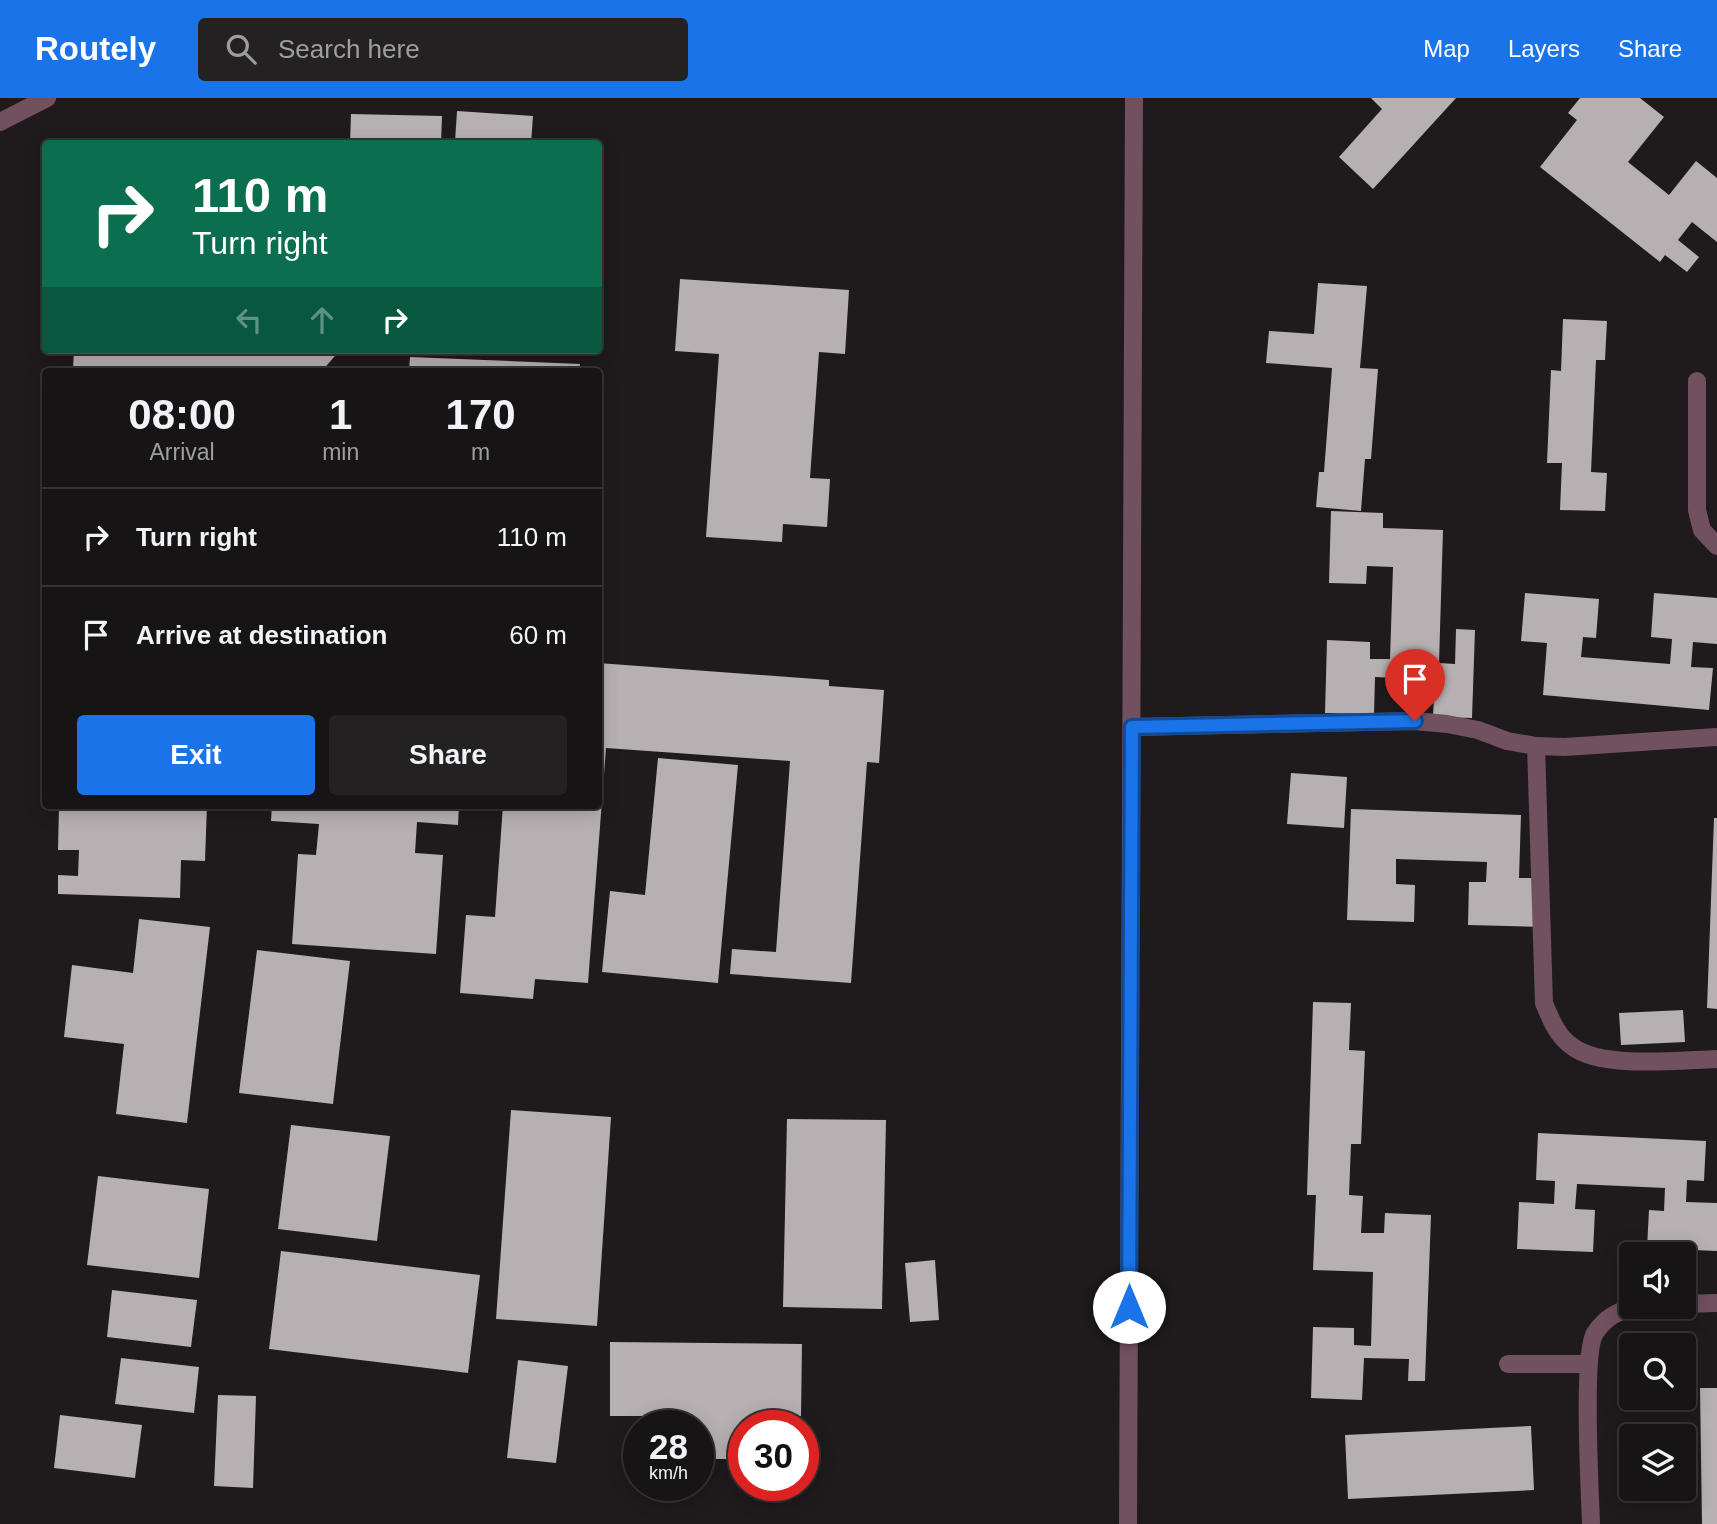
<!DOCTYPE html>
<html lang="en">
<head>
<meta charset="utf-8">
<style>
	body { margin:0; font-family:Helvetica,sans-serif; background:#242122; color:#f1f3f6; height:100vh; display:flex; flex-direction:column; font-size:26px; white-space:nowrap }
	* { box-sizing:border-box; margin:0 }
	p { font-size:23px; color:#9e9ea0 }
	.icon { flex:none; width:38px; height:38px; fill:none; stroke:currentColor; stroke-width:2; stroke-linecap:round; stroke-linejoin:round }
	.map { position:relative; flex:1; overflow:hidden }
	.panel { position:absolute; left:42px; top:270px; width:560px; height:441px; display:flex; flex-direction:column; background:#171415; border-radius:7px; box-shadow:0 4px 18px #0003,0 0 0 2px #363334 }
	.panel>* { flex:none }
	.guide { position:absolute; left:42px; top:42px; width:560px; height:214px; border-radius:7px; box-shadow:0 4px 18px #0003,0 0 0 2px #363334; background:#0b6e4f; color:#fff; overflow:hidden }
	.tools { position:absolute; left:1619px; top:1144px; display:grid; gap:14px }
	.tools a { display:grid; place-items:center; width:77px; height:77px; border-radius:7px; background:#171415; box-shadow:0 4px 18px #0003,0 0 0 2px #363334; font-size:35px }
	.speed { position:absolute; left:623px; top:1312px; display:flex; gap:14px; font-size:35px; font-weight:700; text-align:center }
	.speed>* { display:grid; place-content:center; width:91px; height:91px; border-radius:50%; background:#171415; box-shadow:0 4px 18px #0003,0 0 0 2px #363334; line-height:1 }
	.speed small { font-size:18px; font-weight:400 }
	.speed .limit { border:10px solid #d22; background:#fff; color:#111 }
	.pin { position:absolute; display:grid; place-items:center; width:60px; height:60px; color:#fff; margin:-72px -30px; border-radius:50% 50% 50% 0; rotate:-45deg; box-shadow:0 0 7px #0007 }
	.pin .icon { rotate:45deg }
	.me { position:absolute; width:77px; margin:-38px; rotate:0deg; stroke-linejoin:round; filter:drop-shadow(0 0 5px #0008) }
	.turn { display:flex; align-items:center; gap:24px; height:147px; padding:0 35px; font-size:32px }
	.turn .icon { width:91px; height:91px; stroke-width:2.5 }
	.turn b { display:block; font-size:49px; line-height:60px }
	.lanes { display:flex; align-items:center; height:66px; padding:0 35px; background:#0003; justify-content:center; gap:35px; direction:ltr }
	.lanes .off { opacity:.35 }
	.eta { display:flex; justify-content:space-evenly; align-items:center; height:119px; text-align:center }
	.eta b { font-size:42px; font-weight:800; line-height:49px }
	.primary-button { display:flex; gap:14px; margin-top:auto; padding:14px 35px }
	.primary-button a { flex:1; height:80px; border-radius:7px; background:#1a73e8; color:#fff; font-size:28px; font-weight:800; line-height:80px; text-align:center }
	.primary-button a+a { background:#242122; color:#f1f3f6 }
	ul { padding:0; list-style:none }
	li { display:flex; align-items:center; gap:21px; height:98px; padding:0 35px; border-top:2px solid #363334 }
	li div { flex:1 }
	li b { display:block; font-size:26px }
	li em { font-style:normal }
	header { display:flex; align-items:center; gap:42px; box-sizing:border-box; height:98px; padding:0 35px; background:#1a73e8; color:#fff }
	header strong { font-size:33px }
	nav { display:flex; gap:38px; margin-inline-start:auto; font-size:24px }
	.search { width:490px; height:63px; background:#242122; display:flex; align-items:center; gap:18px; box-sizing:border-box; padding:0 24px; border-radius:7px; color:#9e9ea0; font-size:26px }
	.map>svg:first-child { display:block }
	.building { fill:#b7b0b3 }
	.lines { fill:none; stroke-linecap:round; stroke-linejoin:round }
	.minor { stroke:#71505f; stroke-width:18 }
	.route-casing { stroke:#114b97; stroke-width:18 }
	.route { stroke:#1a73e8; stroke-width:12 }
</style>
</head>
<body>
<header>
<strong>Routely</strong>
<div class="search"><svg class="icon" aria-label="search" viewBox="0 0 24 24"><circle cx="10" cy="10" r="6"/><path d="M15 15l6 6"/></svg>Search here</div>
<nav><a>Map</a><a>Layers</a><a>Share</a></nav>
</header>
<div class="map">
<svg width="1717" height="1426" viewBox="0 0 1717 1426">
	<rect width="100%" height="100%" fill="#1f1a1c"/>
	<g class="building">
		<path d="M1371 0H1456L1373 91 1339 59 1382 11Z"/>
		<path d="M1580 0H1640L1664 19 1628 64 1669 97 1696 63 1717 80V144L1692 124 1678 142 1699 159 1687 174 1665 157 1660 164 1540 69 1577 22 1568 15Z"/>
		<path d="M457 13 533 18 531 46 455 44Z"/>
		<path d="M351 16 442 18 441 46H350Z"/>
		<path d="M680 181 849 192 845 256 819 254 810 380 830 381 827 429 783 426 782 444 706 439 719 256 675 253Z"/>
		<path d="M1318 185 1367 188 1360 270 1378 271 1371 361H1365L1361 413 1316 409 1319 374H1324L1332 270 1266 265 1269 233 1314 236Z"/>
		<path d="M1563 221 1607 223 1605 262H1596L1591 374 1607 375 1605 413 1560 412 1562 365H1547L1551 272 1561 273Z"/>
		<path d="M74 252H340L322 273H75L73 271Z"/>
		<path d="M410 259 580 266 579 273H409Z"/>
		<path d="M1331 413 1383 415V430L1443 432 1439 565 1455 566 1456 531 1475 532 1472 620 1433 619 1434 599 1395 598 1396 580 1375 579 1374 616 1325 615 1327 542 1370 544V561H1390L1393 469 1367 468 1366 486 1329 485Z"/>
		<path d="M1525 495 1599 501 1596 540 1583 539 1581 559 1670 566 1672 541 1651 539 1654 495 1717 500V546L1693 544 1691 569 1713 570 1709 612 1543 597 1547 545 1521 543Z"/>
		<path d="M598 565 829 582V588L884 592 879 665 867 664 851 885 730 876 732 851 776 854 790 663 606 650 588 885 535 881 533 901 460 895 466 817 495 819 503 707H598Z"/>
		<path d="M658 660 738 667 718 885 602 874 610 793 645 797Z"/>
		<path d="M1291 675 1347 679 1344 730 1287 726Z"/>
		<path d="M59 707H207L205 763 181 762 180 800 58 796V777L78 778 79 752H58Z"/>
		<path d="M272 707H459L458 727 417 724 415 755 443 757 436 856 292 846 298 756 316 757 319 726 271 723Z"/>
		<path d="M1351 711 1521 717 1519 780H1544L1543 829 1468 827 1469 784H1486L1487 764 1396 761V786L1415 787 1414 824 1347 822Z"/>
		<path d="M1714 720H1717V911L1707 910Z"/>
		<path d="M139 821 210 829 187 1025 116 1016 124 946 64 939 72 867 133 875Z"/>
		<path d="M257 852 350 863 333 1006 239 995Z"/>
		<path d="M1313 904 1351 905 1349 952 1365 953 1361 1046H1351L1349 1097 1363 1098 1361 1135H1384L1385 1115 1431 1117 1425 1283H1408L1409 1261 1364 1260 1362 1302 1311 1300 1313 1229 1354 1230V1247L1371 1248 1373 1174 1313 1172 1316 1097H1307Z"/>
		<path d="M1683 912 1685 944 1621 947 1619 915Z"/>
		<path d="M511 1012 611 1019 597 1228 496 1221Z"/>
		<path d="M787 1021 886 1022 882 1211 783 1209Z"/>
		<path d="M291 1027 390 1038 377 1143 278 1131Z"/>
		<path d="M1538 1035 1706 1043 1704 1083 1687 1082 1686 1104 1717 1105V1153L1647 1150 1649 1112 1664 1113 1665 1090 1577 1086 1575 1111 1595 1112 1593 1154 1517 1151 1519 1104 1554 1106 1555 1083 1536 1082Z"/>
		<path d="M98 1078 209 1091 199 1180 87 1167Z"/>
		<path d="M281 1153 480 1177 468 1275 269 1251Z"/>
		<path d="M935 1162 939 1222 910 1224 905 1165Z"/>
		<path d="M112 1192 197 1202 191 1249 107 1239Z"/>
		<path d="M610 1244 802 1246 801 1318H760V1328H744V1361H698V1328H650V1318H610Z"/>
		<path d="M121 1260 199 1269 194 1315 115 1306Z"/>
		<path d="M518 1262 568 1268 556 1365 507 1360Z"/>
		<path d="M1700 1290H1717V1426H1702Z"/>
		<path d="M218 1297 256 1298 253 1390 214 1388Z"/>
		<path d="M60 1317 142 1327 135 1380 54 1370Z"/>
		<path d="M1531 1328 1534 1392 1348 1401 1345 1337Z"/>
	</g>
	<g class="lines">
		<g class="minor">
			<path d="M0 24 47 0"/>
			<path d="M1697 283V412L1702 432 1717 448"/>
			<path d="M1132 629 1415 623 1447 626 1478 632 1507 643 1536 648 1565 649 1717 639"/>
			<path d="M1536 648 1544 905C1551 922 1557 938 1573 949 1602 971 1680 962 1717 961"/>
			<path d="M1684 1206 1717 1205"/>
			<path d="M1508 1266H1588"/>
			<path d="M1128 1426 1134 0"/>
			<path d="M1591 1426C1590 1394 1582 1255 1595 1235 1606 1219 1616 1214 1635 1209"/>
		</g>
	</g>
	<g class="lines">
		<defs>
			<path id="route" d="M1129 1209 1132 629 1415 623"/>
		</defs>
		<use href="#route" class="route-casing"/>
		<use href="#route" class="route"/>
	</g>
</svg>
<div class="tools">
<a><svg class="icon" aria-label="sound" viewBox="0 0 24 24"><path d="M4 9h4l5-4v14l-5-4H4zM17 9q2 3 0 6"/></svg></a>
<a><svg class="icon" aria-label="search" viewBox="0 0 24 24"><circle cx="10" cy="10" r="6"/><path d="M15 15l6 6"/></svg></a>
<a><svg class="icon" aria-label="layers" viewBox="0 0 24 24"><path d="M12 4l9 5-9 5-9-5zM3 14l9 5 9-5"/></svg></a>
</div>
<div class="speed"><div>28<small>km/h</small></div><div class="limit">30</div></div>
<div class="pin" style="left:1415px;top:623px;background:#d93025"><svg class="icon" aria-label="arrive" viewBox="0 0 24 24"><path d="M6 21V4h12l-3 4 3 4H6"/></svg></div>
<svg class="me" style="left:1129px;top:1209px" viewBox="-20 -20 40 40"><circle r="19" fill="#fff"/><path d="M0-13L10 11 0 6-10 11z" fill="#1a73e8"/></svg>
<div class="guide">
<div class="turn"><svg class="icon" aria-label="right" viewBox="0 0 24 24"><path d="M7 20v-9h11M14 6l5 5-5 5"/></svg><div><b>110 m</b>Turn right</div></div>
<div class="lanes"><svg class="icon off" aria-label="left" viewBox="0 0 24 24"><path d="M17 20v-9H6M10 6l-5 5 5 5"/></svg><svg class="icon off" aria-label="ahead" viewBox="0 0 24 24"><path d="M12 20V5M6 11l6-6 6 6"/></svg><svg class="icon" aria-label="right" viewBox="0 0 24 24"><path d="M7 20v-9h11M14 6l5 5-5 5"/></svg></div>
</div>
<section class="panel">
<div class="eta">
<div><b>08:00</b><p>Arrival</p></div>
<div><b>1</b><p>min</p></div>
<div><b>170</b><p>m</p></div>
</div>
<ul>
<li><svg class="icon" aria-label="right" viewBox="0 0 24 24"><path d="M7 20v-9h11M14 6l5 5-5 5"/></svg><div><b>Turn right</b></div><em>110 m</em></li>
<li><svg class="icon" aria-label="arrive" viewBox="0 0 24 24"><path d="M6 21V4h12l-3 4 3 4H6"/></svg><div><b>Arrive at destination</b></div><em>60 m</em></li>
</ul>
<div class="primary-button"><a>Exit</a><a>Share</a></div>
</section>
</div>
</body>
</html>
